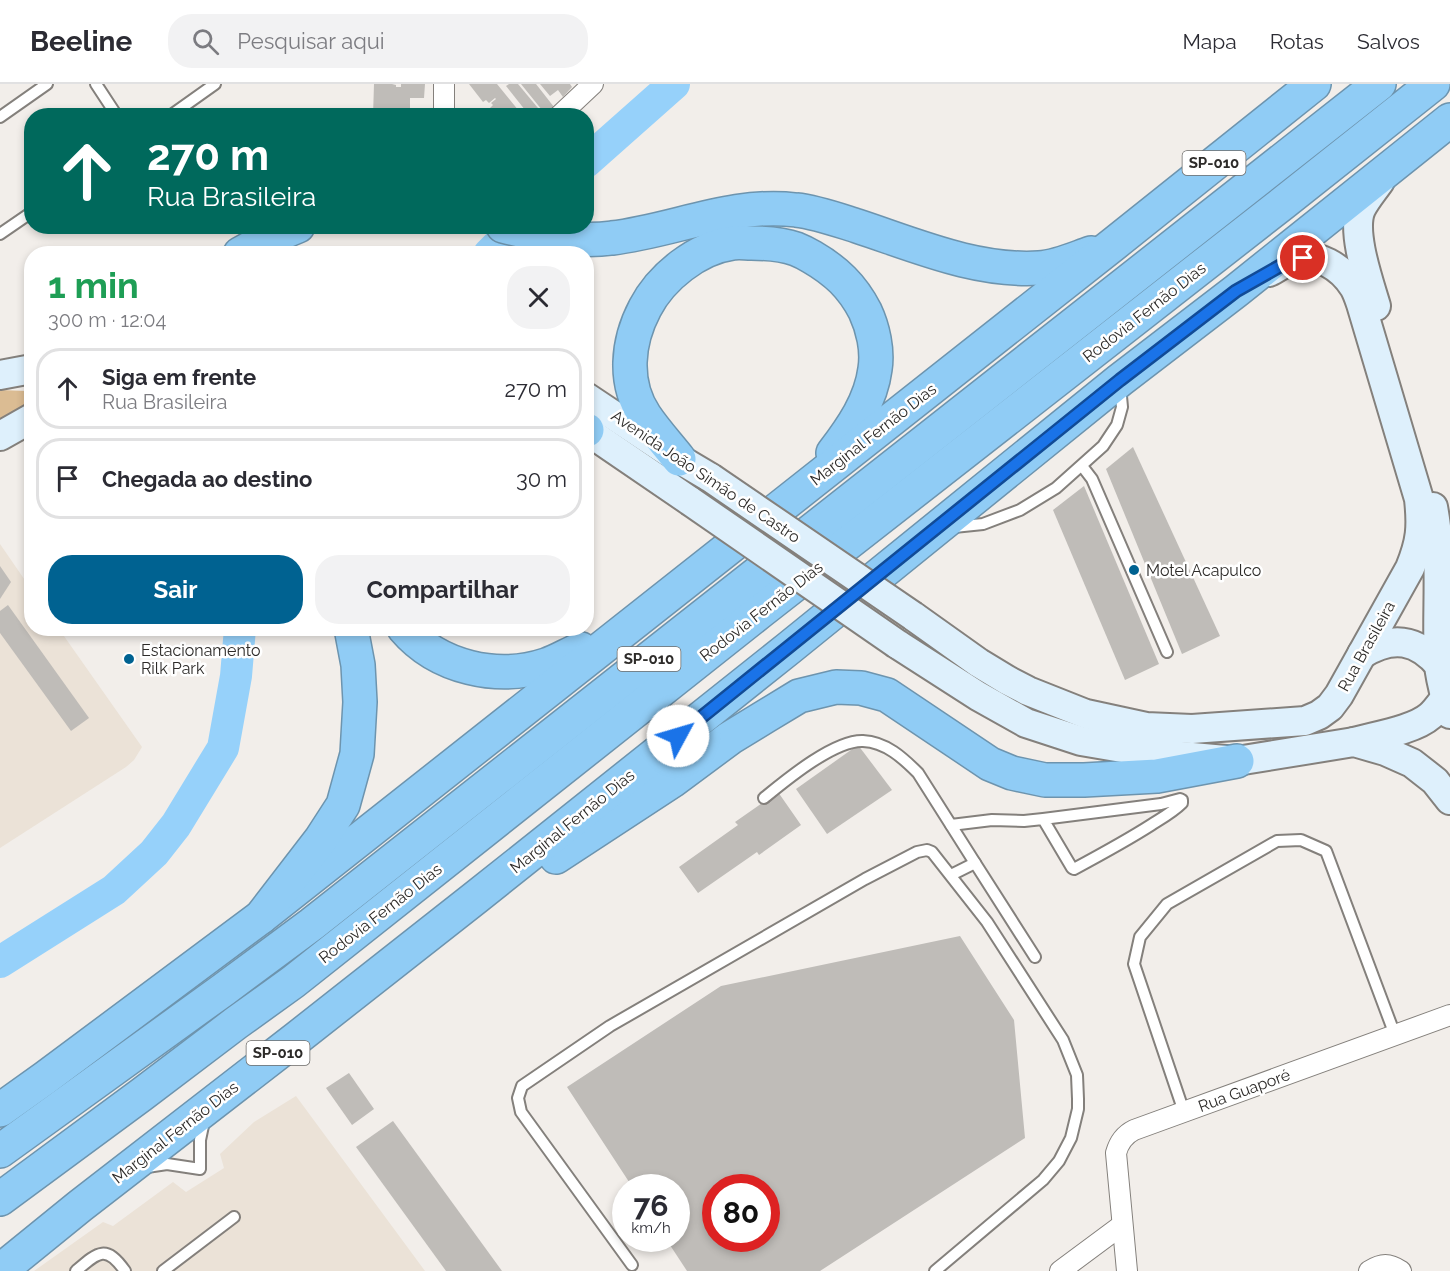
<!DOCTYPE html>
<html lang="pt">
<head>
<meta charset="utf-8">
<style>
	body { margin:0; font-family:Raleway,sans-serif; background:#f2f2f3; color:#2b2b33; height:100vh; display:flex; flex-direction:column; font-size:22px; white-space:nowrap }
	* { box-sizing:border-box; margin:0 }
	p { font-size:20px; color:#7c7c81 }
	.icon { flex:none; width:33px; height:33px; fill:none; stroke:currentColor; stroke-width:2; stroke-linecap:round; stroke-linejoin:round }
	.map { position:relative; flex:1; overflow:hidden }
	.side { position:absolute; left:24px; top:162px; width:570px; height:390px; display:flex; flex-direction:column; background:#fff; border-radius:24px; box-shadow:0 3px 9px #0003 }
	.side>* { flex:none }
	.guide { position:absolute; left:24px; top:24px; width:570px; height:126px; border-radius:24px; box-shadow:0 3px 9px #0003; background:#00695c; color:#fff; overflow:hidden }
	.speed { position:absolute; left:612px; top:1090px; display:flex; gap:12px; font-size:30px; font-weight:700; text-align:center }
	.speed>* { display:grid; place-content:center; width:78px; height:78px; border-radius:50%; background:#fff; box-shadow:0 3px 9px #0003; line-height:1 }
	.speed small { font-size:15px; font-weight:400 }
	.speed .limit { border:9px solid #d22; background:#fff; color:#111 }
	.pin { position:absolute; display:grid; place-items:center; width:51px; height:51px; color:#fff; margin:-26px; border:3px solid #fff; border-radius:50%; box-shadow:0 2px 6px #0007 }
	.me { position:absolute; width:66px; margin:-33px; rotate:51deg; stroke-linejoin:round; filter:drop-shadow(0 0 4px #0008) }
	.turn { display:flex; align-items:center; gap:21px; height:126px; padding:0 24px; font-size:27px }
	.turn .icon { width:78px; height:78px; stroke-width:2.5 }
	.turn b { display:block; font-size:42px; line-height:51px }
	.round { display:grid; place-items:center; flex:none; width:63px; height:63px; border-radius:24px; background:#f2f2f3 }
	.overview { display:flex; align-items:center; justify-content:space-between; height:102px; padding:0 24px }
	h1 { font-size:36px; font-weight:700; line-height:45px; color:#1e9e55 }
	.action { display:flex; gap:12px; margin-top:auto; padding:12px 24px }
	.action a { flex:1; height:69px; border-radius:24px; background:#006291; color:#fff; font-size:24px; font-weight:700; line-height:69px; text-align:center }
	.action a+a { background:#f2f2f3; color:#2b2b33 }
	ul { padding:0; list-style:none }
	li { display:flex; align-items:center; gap:18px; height:81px; margin:0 12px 9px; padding:0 12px; border:3px solid #e1e1e2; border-radius:24px }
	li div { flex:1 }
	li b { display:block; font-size:22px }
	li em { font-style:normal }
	header { display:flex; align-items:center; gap:36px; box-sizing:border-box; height:84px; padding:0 30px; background:#fff; border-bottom:2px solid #e1e1e2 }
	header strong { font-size:28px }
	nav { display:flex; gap:33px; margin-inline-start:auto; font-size:21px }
	.search { width:420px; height:54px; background:#f2f2f3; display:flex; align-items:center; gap:15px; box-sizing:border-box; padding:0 21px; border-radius:24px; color:#7c7c81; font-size:22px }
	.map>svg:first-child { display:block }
	.built { fill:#ebe2d7 }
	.green { fill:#dbbc93 }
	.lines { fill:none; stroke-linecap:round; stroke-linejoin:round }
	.river { stroke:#96d1fa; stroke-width:32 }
	.building { fill:#bfbcb8; fill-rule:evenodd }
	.lane-casing { stroke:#84807c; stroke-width:14 }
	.street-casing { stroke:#84807c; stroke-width:22 }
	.secondary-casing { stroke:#84807c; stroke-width:32 }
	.highway-casing { stroke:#6d94ae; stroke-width:36 }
	.lane { stroke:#fff; stroke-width:10 }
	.street { stroke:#fff; stroke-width:20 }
	.secondary { stroke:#def0fc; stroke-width:28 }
	.highway { stroke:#90ccf5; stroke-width:33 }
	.secondary-bridge-casing { stroke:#84807c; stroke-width:32; stroke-linecap:butt }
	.secondary-bridge { stroke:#def0fc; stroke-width:28 }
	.route-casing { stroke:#114b97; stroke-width:15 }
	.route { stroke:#1a73e8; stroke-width:10 }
	.poi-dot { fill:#006291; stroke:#fff; stroke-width:2 }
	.labels { text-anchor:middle; stroke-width:5; stroke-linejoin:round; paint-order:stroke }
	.shield { fill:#fff; stroke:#6c6b69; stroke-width:1.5 }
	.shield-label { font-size:15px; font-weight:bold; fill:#2d2b29 }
	.street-label { font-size:16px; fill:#2d2b29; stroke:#fff }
	.poi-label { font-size:16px; fill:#2d2b29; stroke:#fff; text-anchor:start }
</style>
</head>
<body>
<header>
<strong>Beeline</strong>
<div class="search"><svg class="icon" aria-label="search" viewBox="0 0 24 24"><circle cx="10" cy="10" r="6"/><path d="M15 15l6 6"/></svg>Pesquisar aqui</div>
<nav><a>Mapa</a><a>Rotas</a><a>Salvos</a></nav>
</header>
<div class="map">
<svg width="1450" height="1187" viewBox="0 0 1450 1187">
	<rect width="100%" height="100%" fill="#f2eeea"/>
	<g class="built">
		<path d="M0 460 31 505 32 544 59 545 142 663 134 676 126 683 0 764Z"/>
		<path d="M296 1012 425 1187H34L103 1138 113 1142 173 1098 186 1108 224 1084 220 1070 254 1038Z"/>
	</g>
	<path class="green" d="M31 305V322L0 340V306L27 307Z"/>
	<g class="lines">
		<g class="river">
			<path d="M586 78 674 0"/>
			<path d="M489 170 517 142"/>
			<path d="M0 878 114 806 154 769 176 741 223 664 236 592 240 544"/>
		</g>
	</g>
	<g class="building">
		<path d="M374 0H392L396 1V3H401V0H425L424 14H410V26H393V32H373Z"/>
		<path d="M469 0H497L523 32H494L489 25 493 21 491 19 496 15 495 14 489 19 486 16 483 18Z"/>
		<path d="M509 0H518L538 24 529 31 506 2Z"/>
		<path d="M521 0H536L554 23 546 31Z"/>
		<path d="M540 0H570L572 3 563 13 558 6 550 12Z"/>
		<path d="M1133 363 1220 552 1182 570 1106 385Z"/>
		<path d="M1084 402 1159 580 1125 596 1053 426Z"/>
		<path d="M0 482 11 498 0 515Z"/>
		<path d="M8 521 89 634 71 647 0 549V527Z"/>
		<path d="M858 661 892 706 827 750 796 705Z"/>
		<path d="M778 708 801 741 759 771 757 768 698 809 679 783 738 741 735 738Z"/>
		<path d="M960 852 1014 936 1025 1054 820 1187H687L666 1155H676V1104H633L567 1003 721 902ZM716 1104H766V1155H716Z"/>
		<path d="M349 989 374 1025 352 1041 326 1004Z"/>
		<path d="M393 1037 502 1187H446L356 1063Z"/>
	</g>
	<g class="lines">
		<defs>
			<g id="lane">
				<path d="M96 0 117 32"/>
				<path d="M170 32 215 0"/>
				<path d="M0 33 47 0"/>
				<path d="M0 150 32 128"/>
				<path d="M1082 382 1092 395 1167 568"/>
				<path d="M954 443 983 440 1020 426 1056 404 1103 362 1117 341 1122 323 1120 302"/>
				<path d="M764 714C786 696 834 656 863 657 886 658 903 674 918 689L975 779 951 791"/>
				<path d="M951 741 992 736 1024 737 1043 735 1161 720 1180 715 1182 716V719C1173 728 1162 734 1151 741 1126 757 1100 771 1074 785L1072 784 1043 735"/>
				<path d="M975 779 1035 873"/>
				<path d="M1184 1028 1134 880 1140 853 1167 820 1277 757 1301 756 1326 767 1395 951"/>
				<path d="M147 1083 167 1080 200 1085V1056L204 1037"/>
				<path d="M632 1181 521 1028 518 1014 522 1002 610 942 865 795 917 768 927 766 932 768 987 838 1063 956 1077 991 1078 1015V1025L1071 1054 1059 1077 1043 1096 935 1187"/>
				<path d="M76 1187C98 1168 106 1160 125 1187"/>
				<path d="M163 1187 234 1133"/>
			</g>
			<g id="street">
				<path d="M444 32V0"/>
				<path d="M559 32 593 0"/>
				<path d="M1060 1187 1122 1141"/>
				<path d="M1127 1187 1116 1069C1119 1058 1124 1051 1134 1046L1450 931"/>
				<path d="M1369 1187C1382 1179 1389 1179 1401 1187"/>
			</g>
			<g id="secondary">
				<path d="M1376 222C1369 198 1351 148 1361 125 1366 115 1374 106 1380 97"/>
				<path d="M0 291 32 285"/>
				<path d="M586 313 679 375 711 394"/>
				<path d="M586 346 690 417"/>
				<path d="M0 352 32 334"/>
				<path d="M1433 423C1443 475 1436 528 1439 580 1440 597 1446 614 1450 630"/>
				<path d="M913 532 979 579 1007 596 1028 607 1086 630 1146 643 1192 645 1305 637 1319 631 1330 623 1339 611 1410 484C1421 457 1422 443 1419 415L1361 220C1359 214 1357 208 1354 203 1341 183 1318 168 1294 175 1285 178 1277 184 1269 188"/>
				<path d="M897 560 978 612 1026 639 1081 657 1158 670 1237 677 1354 658 1385 667 1412 679 1435 697 1450 716"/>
				<path d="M1362 570C1393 551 1417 555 1440 582"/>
				<path d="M1354 658C1375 652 1414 646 1430 632 1436 627 1441 619 1446 613"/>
			</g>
			<g id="highway">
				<path d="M503 142C538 151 576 159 612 154 673 147 732 118 796 126 816 128 838 136 857 142 915 161 976 188 1039 184 1057 183 1074 175 1091 169"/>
				<path d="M240 170 267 155 298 142"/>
				<path d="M586 346H587"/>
				<path d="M679 375C668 361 655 347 645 332 623 299 627 258 645 224 661 193 697 164 733 159 739 158 745 159 751 159 766 159 782 160 796 165 801 167 807 170 812 173 836 187 852 202 865 227 873 244 878 266 875 285 871 317 852 344 833 369"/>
				<path d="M404 544C438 584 498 597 546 581 558 577 569 570 581 565"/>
				<path d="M556 773 672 697 730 654 766 632 799 612 836 603 861 604 887 611 990 680 1012 689 1045 696H1084L1157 692 1237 677"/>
				<path d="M261 833 1115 159 1314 0"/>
				<path d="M0 1026 45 994 261 833 321 755 343 721 357 670 360 618 358 581 351 544"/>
				<path d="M0 1067 223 906 312 840 1379 0"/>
				<path d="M0 1115 141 1011 236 939 293 898 761 527 1283 119 1433 0"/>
				<path d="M0 1187 80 1122 297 954 475 814 789 564 1120 296 1236 207 1450 36"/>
			</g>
		</defs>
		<use href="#lane" class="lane-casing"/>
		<use href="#street" class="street-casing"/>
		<use href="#secondary" class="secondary-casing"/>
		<use href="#highway" class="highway-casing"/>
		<use href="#lane" class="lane"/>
		<use href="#street" class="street"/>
		<use href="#secondary" class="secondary"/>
		<use href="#highway" class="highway"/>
		<defs>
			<g id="secondary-bridge">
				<path d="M711 394 913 532"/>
				<path d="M690 417 897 560"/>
			</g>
		</defs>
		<use href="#secondary-bridge" class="secondary-bridge-casing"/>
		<use href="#secondary-bridge" class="secondary-bridge"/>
	</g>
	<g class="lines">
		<defs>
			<path id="route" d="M678 652 1120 296 1236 207 1287 178 1295 175 1303 174"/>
		</defs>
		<use href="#route" class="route-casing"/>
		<use href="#route" class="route"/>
	</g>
	<g class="poi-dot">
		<circle cx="1134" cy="486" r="6"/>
		<circle cx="129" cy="575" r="6"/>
	</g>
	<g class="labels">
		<g class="shield">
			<rect x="1182.5" y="67" width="63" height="24" rx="4.5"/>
			<rect x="617.5" y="563" width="63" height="24" rx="4.5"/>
			<rect x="246.5" y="957" width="63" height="24" rx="4.5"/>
		</g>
		<g class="shield-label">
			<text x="1214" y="84">SP-010</text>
			<text x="649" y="580">SP-010</text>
			<text x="278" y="974">SP-010</text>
		</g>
		<g class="street-label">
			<text transform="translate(1144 228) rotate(-38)" y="6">Rodovia Fernão Dias</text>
			<text transform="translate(873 350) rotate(-38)" y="6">Marginal Fernão Dias</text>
			<text transform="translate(706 392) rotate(34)" y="6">Avenida João Simão de Castro</text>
			<text transform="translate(761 527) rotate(-38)" y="6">Rodovia Fernão Dias</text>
			<text transform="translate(1366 562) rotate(-61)" y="6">Rua Brasileira</text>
			<text transform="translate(572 737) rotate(-39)" y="6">Marginal Fernão Dias</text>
			<text transform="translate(380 829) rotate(-38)" y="6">Rodovia Fernão Dias</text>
			<text transform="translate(1244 1006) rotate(-20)" y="6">Rua Guaporé</text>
			<text transform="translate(175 1048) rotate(-38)" y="6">Marginal Fernão Dias</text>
		</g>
		<g class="poi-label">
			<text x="1146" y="492">Motel Acapulco</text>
			<text x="141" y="572">Estacionamento<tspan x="141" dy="18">Rilk Park</tspan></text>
		</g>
	</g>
</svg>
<div class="speed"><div>76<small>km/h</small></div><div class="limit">80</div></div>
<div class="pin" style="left:1303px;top:174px;background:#d93025"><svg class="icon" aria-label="arrive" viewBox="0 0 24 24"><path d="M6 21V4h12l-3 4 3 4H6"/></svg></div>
<svg class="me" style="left:678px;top:652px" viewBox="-20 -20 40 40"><circle r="19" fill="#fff"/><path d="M0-13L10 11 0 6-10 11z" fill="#1a73e8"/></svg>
<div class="guide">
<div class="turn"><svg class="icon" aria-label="ahead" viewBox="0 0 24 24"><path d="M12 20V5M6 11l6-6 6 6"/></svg><div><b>270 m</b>Rua Brasileira</div></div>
</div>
<section class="side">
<div class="overview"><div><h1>1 min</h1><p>300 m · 12:04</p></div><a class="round"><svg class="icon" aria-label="close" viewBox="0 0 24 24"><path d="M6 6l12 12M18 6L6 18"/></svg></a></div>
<ul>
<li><svg class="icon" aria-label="ahead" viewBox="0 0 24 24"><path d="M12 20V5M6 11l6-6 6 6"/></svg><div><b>Siga em frente</b><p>Rua Brasileira</p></div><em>270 m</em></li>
<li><svg class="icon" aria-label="arrive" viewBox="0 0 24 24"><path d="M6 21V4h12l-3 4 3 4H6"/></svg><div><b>Chegada ao destino</b></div><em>30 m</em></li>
</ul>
<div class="action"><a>Sair</a><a>Compartilhar</a></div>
</section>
</div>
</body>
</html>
